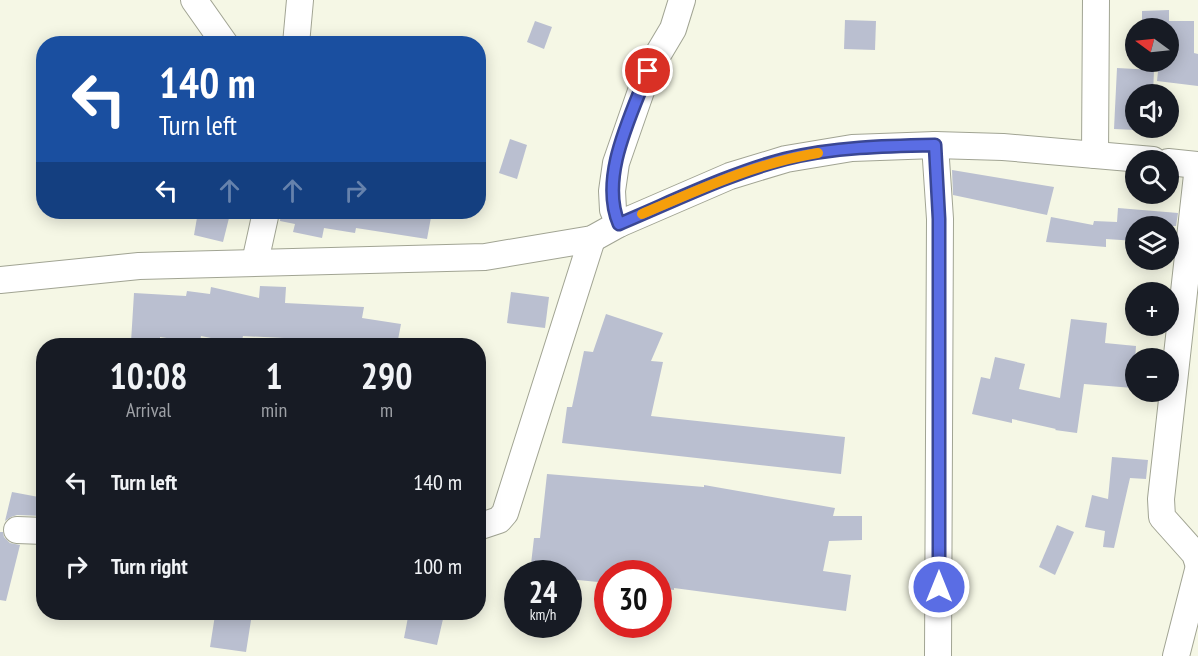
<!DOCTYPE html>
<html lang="en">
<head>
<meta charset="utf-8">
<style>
	body { margin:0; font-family:"PT Sans Narrow",sans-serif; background:#242831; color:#f1f3f6; height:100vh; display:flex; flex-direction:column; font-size:22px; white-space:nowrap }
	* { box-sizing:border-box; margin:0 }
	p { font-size:20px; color:#9ea1a6 }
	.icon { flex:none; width:33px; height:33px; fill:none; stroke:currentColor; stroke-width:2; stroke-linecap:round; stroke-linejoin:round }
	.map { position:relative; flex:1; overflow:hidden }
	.drawer { position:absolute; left:36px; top:338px; width:450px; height:282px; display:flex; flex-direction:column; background:#171b24; border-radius:24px; box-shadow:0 3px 15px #0003 }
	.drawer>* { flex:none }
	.guide { position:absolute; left:36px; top:36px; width:450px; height:183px; border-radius:24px; box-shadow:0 3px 15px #0003; background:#1a4fa0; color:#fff; overflow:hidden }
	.needle { width:39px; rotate:285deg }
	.fabs { position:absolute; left:1125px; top:18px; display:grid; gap:12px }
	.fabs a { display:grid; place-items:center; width:54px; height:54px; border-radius:50%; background:#171b24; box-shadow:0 3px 15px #0003; font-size:30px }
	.speed { position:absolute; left:504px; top:560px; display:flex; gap:12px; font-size:30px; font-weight:700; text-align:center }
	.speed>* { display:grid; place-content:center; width:78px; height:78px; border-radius:50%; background:#171b24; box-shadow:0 3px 15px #0003; line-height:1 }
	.speed small { font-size:15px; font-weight:400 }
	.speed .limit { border:9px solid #d22; background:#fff; color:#111 }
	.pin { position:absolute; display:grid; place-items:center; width:51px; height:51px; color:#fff; margin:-26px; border:3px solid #fff; border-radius:50%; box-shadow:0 2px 6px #0007 }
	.me { position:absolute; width:66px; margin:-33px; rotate:0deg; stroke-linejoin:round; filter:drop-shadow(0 0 4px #0008) }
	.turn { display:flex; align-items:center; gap:21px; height:126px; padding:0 24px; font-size:27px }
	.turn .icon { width:78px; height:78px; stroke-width:2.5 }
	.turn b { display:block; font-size:42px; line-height:51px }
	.lanes { display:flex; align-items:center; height:57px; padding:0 24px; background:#0003; justify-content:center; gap:30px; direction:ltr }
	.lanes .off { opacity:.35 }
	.eta { display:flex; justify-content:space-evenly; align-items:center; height:102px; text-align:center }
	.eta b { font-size:36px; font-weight:700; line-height:42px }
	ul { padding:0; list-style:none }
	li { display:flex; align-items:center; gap:18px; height:84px; padding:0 24px }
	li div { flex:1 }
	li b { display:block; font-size:22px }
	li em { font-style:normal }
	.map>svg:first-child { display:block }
	.building { fill:#babfd0 }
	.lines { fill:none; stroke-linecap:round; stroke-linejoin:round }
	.minor-casing { stroke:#a1a493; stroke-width:28 }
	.minor { stroke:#fff; stroke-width:26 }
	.route-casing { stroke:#3a4794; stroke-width:15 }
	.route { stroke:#5a6de4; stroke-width:10 }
	.slow { stroke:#f59e0b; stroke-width:10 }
</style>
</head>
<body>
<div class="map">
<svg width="1198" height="656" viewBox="0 0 1198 656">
	<rect width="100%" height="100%" fill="#f5f7e5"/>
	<g class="building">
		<path d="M1169 10V21H1194V53L1198 54V86L1157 81 1159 62H1168V28H1142V11Z"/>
		<path d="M845 20 876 21 875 50 844 49Z"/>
		<path d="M535 21 552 27 544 49 527 42Z"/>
		<path d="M1117 68 1154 70 1153 94H1136V130L1114 129Z"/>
		<path d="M510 139 527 145 517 179 499 173Z"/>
		<path d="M952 170 1054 187 1047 215 953 195Z"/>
		<path d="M1118 208 1178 213 1176 226H1136V241L1106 239V247L1046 242 1051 217 1093 225 1094 221 1117 222Z"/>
		<path d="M198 212 229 218 223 242 194 235Z"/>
		<path d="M281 212H432L427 239 356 228 355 233 324 228 322 238 293 232 295 224 280 221Z"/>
		<path d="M260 286 286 287 285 303 364 307 362 318 401 324 397 345 365 340V345H330L284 338 243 336 241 344 201 336 200 343 160 337V342H153V345H134V342H131L134 293 186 296 187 291 210 294 211 287 259 298Z"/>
		<path d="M511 292 549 297 545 328 507 323Z"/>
		<path d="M606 314 663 333 651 361 663 362 651 416 845 437 841 474 562 443 567 407H572L584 351 593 352Z"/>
		<path d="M1071 319 1107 323 1105 343 1136 346 1133 388 1084 384 1077 433 1055 430 1056 429 1012 419V423L972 414 981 377 990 379 995 357 1025 364 1019 389 1060 398Z"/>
		<path d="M1112 457 1148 460 1146 479 1130 478 1114 548 1103 547 1105 531 1085 527 1092 495 1108 499Z"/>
		<path d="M547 474 704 487V485L835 508 833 516H862V540L829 541 823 571 851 575 846 611 674 588V590L658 588V573H608V583L568 579V573H530L534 538H540Z"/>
		<path d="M12 492 44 498V516L17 515 11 517 5 521Z"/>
		<path d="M1057 525 1074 532 1055 575 1039 567Z"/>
		<path d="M0 532H3L4 537 10 543 20 545 6 601 0 600Z"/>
		<path d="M409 612 443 619 437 645 404 638Z"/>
		<path d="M215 615 251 620 246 652 210 647Z"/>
	</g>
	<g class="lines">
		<defs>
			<g id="minor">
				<path d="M194 0 225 44"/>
				<path d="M296 44 300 0"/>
				<path d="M935 145 940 219 938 656"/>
				<path d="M1095 155 1096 0"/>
				<path d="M1168 162 1198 165"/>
				<path d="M1198 166 1161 499 1162 517 1195 554 1198 563"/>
				<path d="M619 224 613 210 612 191 616 163 648 71 673 29 682 0"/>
				<path d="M255 262 266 212"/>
				<path d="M0 280 139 266 485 257 592 239 619 224 730 176 786 159 852 148 935 145 1003 147 1153 160"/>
				<path d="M478 527 499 520 505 513 592 239"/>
				<path d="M17 530 44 531"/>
				<path d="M1176 656 1198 570"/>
			</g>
		</defs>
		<use href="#minor" class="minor-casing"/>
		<use href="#minor" class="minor"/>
	</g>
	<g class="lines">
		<defs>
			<path id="route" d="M648 71C631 116 599 177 619 224 674 201 728 174 785 159 834 147 885 146 935 145L939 219V587"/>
		</defs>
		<use href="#route" class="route-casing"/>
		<use href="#route" class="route"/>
		<path class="slow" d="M642 214C700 189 756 163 818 153"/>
	</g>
</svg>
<div class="fabs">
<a><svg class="needle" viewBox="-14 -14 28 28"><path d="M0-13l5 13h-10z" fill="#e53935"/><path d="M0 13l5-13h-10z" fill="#9ea1a6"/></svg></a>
<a><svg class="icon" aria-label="sound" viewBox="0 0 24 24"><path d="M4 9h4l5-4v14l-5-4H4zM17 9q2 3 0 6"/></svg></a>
<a><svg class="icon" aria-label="search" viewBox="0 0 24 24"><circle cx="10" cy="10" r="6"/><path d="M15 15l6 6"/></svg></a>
<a><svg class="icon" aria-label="layers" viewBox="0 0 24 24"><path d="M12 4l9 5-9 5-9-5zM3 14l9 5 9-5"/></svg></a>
<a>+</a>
<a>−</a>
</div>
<div class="speed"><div>24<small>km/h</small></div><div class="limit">30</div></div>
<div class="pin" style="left:648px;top:71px;background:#d93025"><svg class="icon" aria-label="arrive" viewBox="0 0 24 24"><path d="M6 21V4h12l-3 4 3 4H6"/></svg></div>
<svg class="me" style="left:939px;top:587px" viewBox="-20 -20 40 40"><circle r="17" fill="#5a6de4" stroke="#fff" stroke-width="3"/><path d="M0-11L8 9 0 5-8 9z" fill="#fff"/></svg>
<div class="guide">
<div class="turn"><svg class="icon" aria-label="left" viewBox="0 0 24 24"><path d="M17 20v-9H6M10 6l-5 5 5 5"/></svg><div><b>140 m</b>Turn left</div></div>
<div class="lanes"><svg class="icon" aria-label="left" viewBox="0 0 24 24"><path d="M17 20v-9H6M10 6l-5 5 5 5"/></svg><svg class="icon off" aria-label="ahead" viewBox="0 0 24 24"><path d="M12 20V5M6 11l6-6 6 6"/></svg><svg class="icon off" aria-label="ahead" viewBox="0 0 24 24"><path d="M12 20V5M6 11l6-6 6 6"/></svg><svg class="icon off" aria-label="right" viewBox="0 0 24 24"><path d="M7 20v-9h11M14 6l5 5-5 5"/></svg></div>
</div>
<section class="drawer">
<div class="eta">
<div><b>10:08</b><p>Arrival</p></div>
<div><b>1</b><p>min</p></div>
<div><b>290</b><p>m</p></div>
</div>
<ul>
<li><svg class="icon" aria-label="left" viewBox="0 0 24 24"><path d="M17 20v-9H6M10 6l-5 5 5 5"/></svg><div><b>Turn left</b></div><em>140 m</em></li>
<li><svg class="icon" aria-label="right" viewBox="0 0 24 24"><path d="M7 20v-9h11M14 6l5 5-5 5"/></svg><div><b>Turn right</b></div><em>100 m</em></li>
</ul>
</section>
</div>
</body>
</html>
